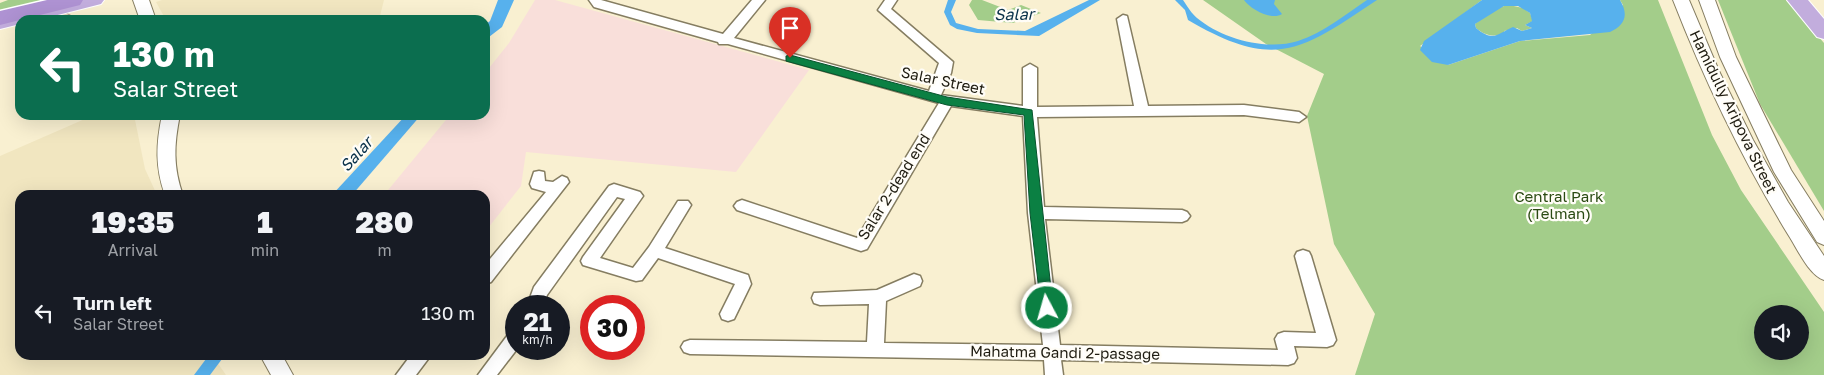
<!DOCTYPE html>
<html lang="en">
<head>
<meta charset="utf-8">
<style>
	body { margin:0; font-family:"Golos Text",sans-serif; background:#242831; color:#f1f3f6; height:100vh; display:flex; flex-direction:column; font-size:19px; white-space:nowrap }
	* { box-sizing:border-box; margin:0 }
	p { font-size:16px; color:#9ea1a6 }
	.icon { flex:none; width:28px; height:28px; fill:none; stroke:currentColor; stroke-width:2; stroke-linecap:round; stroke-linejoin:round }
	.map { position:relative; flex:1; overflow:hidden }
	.details { position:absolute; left:15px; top:190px; width:475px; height:170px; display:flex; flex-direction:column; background:#171b24; border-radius:15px; box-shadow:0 5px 20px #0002 }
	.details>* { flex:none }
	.banner { position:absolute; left:15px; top:15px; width:475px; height:105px; border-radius:15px; box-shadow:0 5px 20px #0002; background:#0b6e4f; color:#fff; overflow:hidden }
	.controls { position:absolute; left:1754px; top:305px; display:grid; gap:10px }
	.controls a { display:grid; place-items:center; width:55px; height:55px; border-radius:50%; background:#171b24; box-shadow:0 5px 20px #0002; font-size:25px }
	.speed { position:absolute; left:505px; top:295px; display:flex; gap:10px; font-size:25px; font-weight:700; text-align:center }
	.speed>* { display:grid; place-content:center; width:65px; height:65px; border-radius:50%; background:#171b24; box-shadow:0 5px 20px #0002; line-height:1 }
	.speed small { font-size:12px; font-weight:400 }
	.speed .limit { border:8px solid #d22; background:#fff; color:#111 }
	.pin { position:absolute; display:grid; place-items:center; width:42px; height:42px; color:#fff; margin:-51px -21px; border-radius:50% 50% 50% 0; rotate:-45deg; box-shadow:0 0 5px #0007 }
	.pin .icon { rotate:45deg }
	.me { position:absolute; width:55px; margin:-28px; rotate:354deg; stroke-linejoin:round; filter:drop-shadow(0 0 4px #0008) }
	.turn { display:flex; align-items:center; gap:18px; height:105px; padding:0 15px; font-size:22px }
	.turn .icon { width:65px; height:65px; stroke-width:2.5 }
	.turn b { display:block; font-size:35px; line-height:42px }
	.eta { display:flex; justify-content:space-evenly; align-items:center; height:85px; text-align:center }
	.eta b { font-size:30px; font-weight:800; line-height:35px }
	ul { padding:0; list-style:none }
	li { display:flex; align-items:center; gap:15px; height:75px; padding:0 15px }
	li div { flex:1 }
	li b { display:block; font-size:19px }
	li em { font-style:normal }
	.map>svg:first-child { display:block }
	.industrial { fill:#f9dfda }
	.built { fill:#f1e6c0 }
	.green { fill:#a3cd8a; fill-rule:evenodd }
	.water { fill:#57b1ed; fill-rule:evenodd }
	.building { fill:#e8d5ba; stroke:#a29582 }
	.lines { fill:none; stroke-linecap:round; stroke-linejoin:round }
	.minor-casing { stroke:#857d61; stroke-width:3 }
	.tertiary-casing { stroke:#857d61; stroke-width:2 }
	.primary-casing { stroke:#fff; stroke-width:2 }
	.trunk-casing { stroke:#fff; stroke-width:3 }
	.minor { fill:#fff; fill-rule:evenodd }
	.tertiary { fill:#fff; fill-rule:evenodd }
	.primary { fill:#c2addd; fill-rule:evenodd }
	.trunk { fill:#ae92d2; fill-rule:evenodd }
	.route { fill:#0b8043; stroke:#07532c }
	.labels { text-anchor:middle; stroke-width:4.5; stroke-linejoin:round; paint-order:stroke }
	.street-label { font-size:15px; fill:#1f1c11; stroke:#fffdf7 }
	.park-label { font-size:15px; fill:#2a4a12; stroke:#fffdf7 }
	.water-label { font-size:16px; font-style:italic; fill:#0a3149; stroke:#fffdf7 }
</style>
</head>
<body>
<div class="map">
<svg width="1824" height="375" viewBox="0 0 1824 375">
	<rect width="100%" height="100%" fill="#f9f0d1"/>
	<path class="industrial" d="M535 0H555L809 70 736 172 526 152 521 186 485 232V195H384L450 115H485V73L509 43Z"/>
	<g class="built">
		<path d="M162 0H384L379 20H166L156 2Z"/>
		<path d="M94 115H134L145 169 157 195H20V355H212L226 375H0V156Z"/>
	</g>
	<g class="green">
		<path d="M8 0H53L0 13V3Z"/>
		<path d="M972 0H982L1008 10 1021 5 1041 13 1013 23 978 20 969 5Z"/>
		<path d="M1203 0H1482L1420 46 1448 65 1520 41 1590 35 1623 5 1620 0H1658L1712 135 1741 190 1824 312V375H1355L1375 314 1334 244 1307 116 1324 74 1266 44ZM1762 314H1800V351H1762Z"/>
		<path d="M1718 0H1787L1824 43V211L1760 104Z"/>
		<path d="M1509 5 1523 8 1530 13 1533 21 1525 25 1532 28 1522 31 1517 28 1504 31V33C1494 38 1484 35 1476 28L1475 24C1484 17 1498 6 1509 5Z"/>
	</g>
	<g class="water">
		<path d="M498 0H514L502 27 485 40V25L490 21Z"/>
		<path d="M948 0H956L951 12 956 23 978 29 1025 31 1089 0H1100L1039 36 977 33 957 29 950 25 944 12Z"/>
		<path d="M1175 0H1183C1187 6 1192 14 1197 18 1222 39 1267 51 1298 41 1323 33 1346 14 1367 0H1377C1301 51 1275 71 1188 20L1185 10Z"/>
		<path d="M1244 0H1275L1274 4 1282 14C1272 21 1250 9 1244 0Z"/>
		<path d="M1482 0H1620C1629 15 1625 25 1610 32L1520 41 1448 65 1432 62 1420 50 1424 41ZM1504 6H1518L1530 13 1532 21 1525 25 1532 28 1522 31 1513 27C1498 33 1494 43 1476 28L1475 24Z"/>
		<path d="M406 115H421L352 195H332Z"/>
		<path d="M209 355H225L210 375H194Z"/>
	</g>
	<path class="building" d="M53 10 62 11 74 17V20H24L33 15Z"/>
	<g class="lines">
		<defs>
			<g id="minor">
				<path d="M589 0H601L723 34 752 0H765L734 38 929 91 939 63 878 10 885 0H897L891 9 953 62 951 73 941 95 1023 106V68L1030 64 1037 68V107L1134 106 1117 19 1123 15 1127 16 1148 106 1244 105 1299 112 1306 117 1299 122 1244 115 1037 117 1044 207 1182 210 1187 212 1190 216 1187 220 1182 222 1045 219 1060 345 1278 350 1275 339 1278 334 1284 332 1316 333 1295 256 1297 252 1303 250 1309 252 1311 256 1336 340 1333 345 1327 347 1294 346 1297 358 1294 363 1288 365 1061 360 1063 375H1045L1044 360 690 354 684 352 681 347 684 342 690 340 867 342 869 304 820 305 814 303 812 298 814 293 877 290 914 274 920 276 922 281 920 286 886 301 884 343 1043 345 1028 213 1023 116 951 106 867 249 861 251 737 210 734 206 737 202 742 200 857 238 939 103 728 44H719L718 42 594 7Z"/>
				<path d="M539 171 544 172 545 181 553 182 562 176 567 178 569 182 491 282 485 284V265L546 192 532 188 530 184 534 172Z"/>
				<path d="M614 184 640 192 643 196 600 258 633 268 649 247 678 201H688L691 205 665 248 748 275 751 284 734 319 728 321 722 319 720 314 735 284 658 258 642 280 636 281 583 265 581 261 583 257 625 199 617 197 547 295 543 306H527L534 287 609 186Z"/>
				<path d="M516 330 517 349 497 375H478L510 332Z"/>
				<path d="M411 355H431L416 375H396Z"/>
			</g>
			<g id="tertiary">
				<path d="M133 0H149L156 20H140Z"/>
				<path d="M1673 0H1689L1719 71 1753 140 1788 202 1824 256V280C1809 275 1798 250 1789 236 1743 161 1705 82 1673 0Z"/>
				<path d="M1699 0H1715L1736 57 1791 170 1824 221V245L1817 242 1774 172 1720 57Z"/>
				<path d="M162 115H180C174 144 173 167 183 195H165C155 167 156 144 162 115Z"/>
				<path d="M260 355H282L293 375H271Z"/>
			</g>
			<g id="primary">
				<path d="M69 0H104L101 4 38 20H20V24L0 29V17Z"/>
				<path d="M1787 0H1808L1824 19V39L1817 37Z"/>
			</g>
			<path id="trunk" d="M47 0H83L80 5 0 25V11Z"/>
		</defs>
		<use href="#minor" class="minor-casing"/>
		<use href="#tertiary" class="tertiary-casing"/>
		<use href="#primary" class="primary-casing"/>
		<use href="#trunk" class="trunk-casing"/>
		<use href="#minor" class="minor"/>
		<use href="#tertiary" class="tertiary"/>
		<use href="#primary" class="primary"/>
		<use href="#trunk" class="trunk"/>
	</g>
	<path class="route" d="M790 55 947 97 1032 110 1053 308 1051 311 1047 313 1041 308 1030 213 1024 115 947 105 786 61V56Z"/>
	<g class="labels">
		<g class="street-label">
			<text transform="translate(943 81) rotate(12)" y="5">Salar Street</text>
			<text transform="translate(1733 112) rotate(64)" y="5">Hamidully Aripova Street</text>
			<text transform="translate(894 187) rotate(-58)" y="5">Salar 2-dead end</text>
			<text transform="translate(1065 353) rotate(1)" y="5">Mahatma Gandi 2-passage</text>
		</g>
		<g class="park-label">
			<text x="1559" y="202">Central Park<tspan x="1559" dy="17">(Telman)</tspan></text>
		</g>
		<g class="water-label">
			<text transform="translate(1014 14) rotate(-1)" y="6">Salar</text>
			<text transform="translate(356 154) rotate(-48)" y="6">Salar</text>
		</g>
	</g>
</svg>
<div class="controls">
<a><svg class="icon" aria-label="sound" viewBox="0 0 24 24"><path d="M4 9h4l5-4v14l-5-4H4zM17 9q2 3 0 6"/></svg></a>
</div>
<div class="speed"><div>21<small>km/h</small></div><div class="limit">30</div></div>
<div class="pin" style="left:790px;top:58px;background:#d93025"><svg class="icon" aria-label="arrive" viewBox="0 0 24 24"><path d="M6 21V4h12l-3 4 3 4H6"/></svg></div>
<svg class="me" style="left:1047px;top:308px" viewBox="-20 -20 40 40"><circle r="17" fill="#0b8043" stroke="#fff" stroke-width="3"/><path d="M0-11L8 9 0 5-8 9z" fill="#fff"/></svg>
<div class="banner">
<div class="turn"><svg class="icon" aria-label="left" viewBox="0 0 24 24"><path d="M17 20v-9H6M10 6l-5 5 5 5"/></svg><div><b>130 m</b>Salar Street</div></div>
</div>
<section class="details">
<div class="eta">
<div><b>19:35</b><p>Arrival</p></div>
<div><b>1</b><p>min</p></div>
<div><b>280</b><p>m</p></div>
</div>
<ul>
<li><svg class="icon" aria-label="left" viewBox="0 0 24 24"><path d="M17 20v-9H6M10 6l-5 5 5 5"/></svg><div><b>Turn left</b><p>Salar Street</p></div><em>130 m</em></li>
</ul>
</section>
</div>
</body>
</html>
